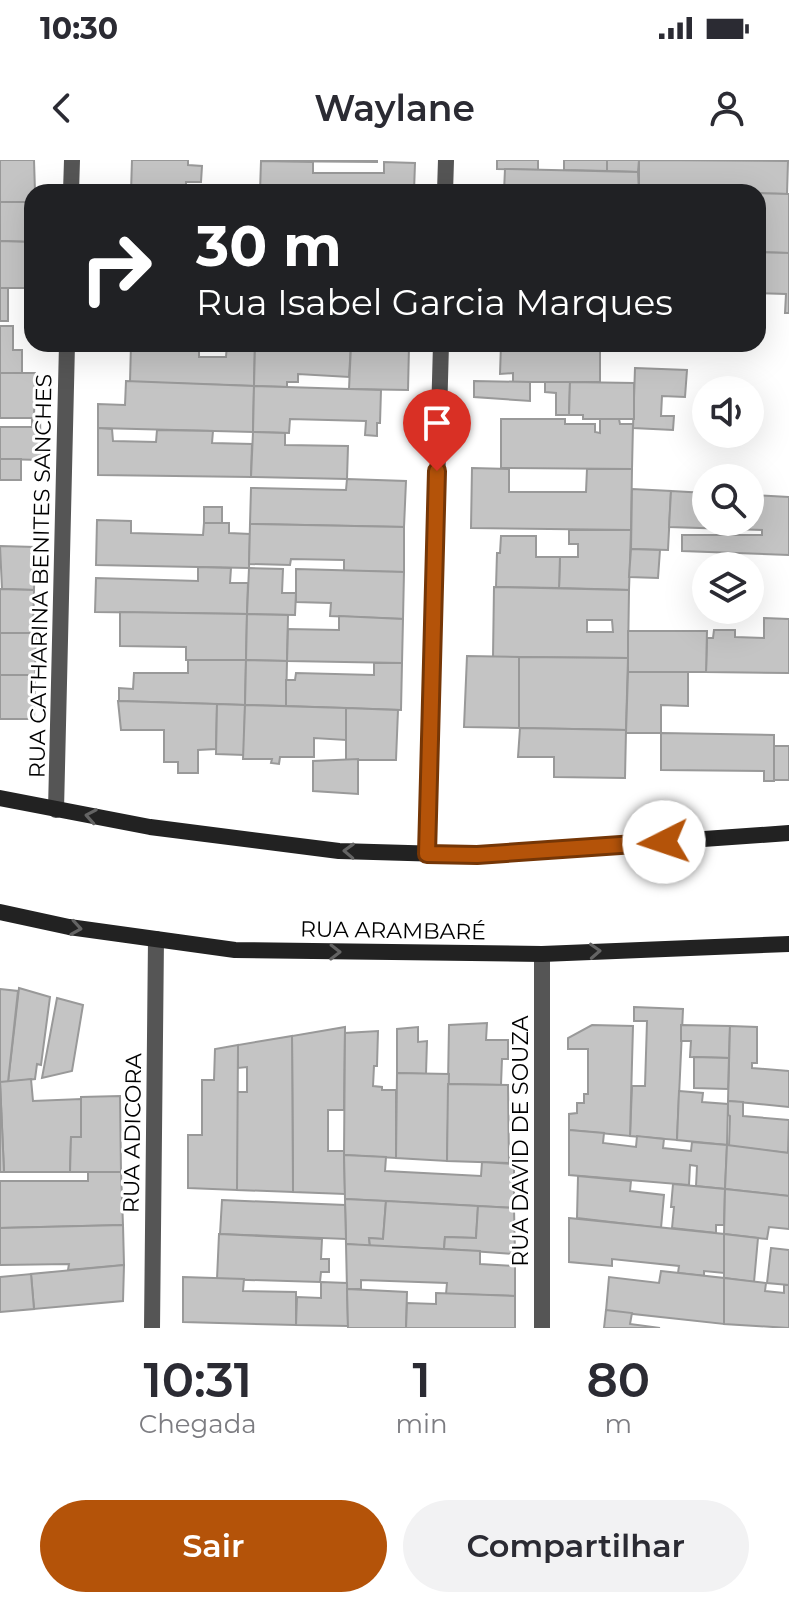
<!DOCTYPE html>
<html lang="pt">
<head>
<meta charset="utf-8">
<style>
	body { margin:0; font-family:Montserrat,sans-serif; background:#f2f2f3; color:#2b2b33; height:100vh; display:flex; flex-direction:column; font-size:30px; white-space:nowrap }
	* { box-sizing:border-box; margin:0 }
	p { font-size:26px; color:#7c7c81 }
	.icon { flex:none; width:44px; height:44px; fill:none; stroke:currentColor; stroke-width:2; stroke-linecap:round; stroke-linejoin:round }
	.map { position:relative; height:1168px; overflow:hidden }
	.sheet { display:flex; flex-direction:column; background:#fff; flex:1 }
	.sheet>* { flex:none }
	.hud { position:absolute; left:24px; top:24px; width:742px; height:168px; border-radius:24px; box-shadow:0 8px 32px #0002; background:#202124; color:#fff; overflow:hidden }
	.fabs { position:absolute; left:692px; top:216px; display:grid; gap:16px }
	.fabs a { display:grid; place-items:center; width:72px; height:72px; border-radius:50%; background:#fff; box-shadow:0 8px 32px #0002; font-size:40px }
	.pin { position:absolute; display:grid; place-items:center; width:68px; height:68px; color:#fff; margin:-82px -34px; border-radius:50% 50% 50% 0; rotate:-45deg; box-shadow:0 0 8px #0007 }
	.pin .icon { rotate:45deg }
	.me { position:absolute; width:88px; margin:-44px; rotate:266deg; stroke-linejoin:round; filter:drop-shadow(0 0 6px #0008) }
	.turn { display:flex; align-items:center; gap:28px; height:168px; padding:0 40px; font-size:36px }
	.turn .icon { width:104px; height:104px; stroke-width:2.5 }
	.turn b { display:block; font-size:56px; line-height:68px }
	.eta { display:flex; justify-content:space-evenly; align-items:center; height:136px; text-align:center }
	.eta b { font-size:48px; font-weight:600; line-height:56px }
	.primary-button { display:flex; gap:16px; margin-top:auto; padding:16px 40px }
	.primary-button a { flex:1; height:92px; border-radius:48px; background:#b45309; color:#fff; font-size:32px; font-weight:600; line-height:92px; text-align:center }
	.primary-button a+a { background:#f2f2f3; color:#2b2b33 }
	.status { display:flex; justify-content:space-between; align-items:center; height:56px; padding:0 40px; background:#fff; direction:ltr }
	.status svg { height:22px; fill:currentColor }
	header { display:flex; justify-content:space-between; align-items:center; height:104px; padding:0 40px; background:#fff; font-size:36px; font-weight:600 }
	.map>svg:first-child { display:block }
	.building { fill:#c4c4c4; stroke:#999; stroke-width:2; fill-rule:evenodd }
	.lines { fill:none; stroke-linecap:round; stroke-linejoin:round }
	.street { stroke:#555; stroke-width:16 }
	.secondary { stroke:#222; stroke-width:16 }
	.oneway { stroke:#646464 }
	.route-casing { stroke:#753606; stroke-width:20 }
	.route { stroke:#b45309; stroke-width:14 }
	.labels { text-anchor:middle; stroke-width:6; stroke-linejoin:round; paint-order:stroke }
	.street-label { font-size:22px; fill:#000; stroke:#fff }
</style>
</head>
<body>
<div class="status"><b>10:30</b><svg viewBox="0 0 49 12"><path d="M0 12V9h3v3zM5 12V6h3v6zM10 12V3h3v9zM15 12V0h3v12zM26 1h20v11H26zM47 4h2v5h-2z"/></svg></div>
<header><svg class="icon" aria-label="back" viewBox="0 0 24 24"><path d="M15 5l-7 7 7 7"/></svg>Waylane<svg class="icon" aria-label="person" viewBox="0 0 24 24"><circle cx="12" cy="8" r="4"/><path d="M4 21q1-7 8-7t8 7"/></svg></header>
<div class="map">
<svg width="789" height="1168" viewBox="0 0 789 1168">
	<rect width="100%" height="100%" fill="#fff"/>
	<g class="building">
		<path d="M0 0H34L35 32H32V42H0Z"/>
		<path d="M132 0H188V5L202 6 201 22H186V32H131Z"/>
		<path d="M261 0H377V2L261 1Z"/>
		<path d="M497 0H538V10L497 9Z"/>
		<path d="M564 0H607V11L564 10Z"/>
		<path d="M607 0H639L638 12 607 11Z"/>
		<path d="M639 0 788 1 787 34 639 31Z"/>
		<path d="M261 1 313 2V13H384V2L415 3 414 32H260Z"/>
		<path d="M505 9 638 12 639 32H504Z"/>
		<path d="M758 33 789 34V93L758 92Z"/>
		<path d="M0 42H32V82L0 81Z"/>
		<path d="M0 81 32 82V128H0Z"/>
		<path d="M758 92 789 93V153H785L786 134 758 133Z"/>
		<rect x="0" y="128" width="8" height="33"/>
		<path d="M0 166H13V190H22V213H0Z"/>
		<path d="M131 184H199V197H226L227 184H255L254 226 130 222Z"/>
		<path d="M255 184 351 185 349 217 298 214V222H287V227L254 226Z"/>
		<path d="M321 184H409V186Z"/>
		<path d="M501 184H607V190H600V222H513V213L500 214Z"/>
		<path d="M351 185 409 186 408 230 349 229Z"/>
		<path d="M635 208 687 210 685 237 662 236 661 256H674L673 270 633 268Z"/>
		<path d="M0 213H35L34 258H0Z"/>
		<path d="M126 221 254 226 253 272 98 268V244L125 245Z"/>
		<path d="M474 221 530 222V241L474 237Z"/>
		<path d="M545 222H570L569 255H556V233L545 232Z"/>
		<path d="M570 222 634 223V259H583V255H569Z"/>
		<path d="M254 226 381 230 380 263H377V276L365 275 366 261 290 259 289 273 253 272Z"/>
		<path d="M32 258H40L41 300 0 299V267H32Z"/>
		<path d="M501 259H565V264H595V272L600 273V259H619L620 264H633L632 309 501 308Z"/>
		<path d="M98 268 112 269 113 281 156 282 157 270 213 271 212 283 252 284 251 317 98 315Z"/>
		<path d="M253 272 285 273V285L348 286 347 319 251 317Z"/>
		<rect x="0" y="299" width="21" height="21"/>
		<path d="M472 308 509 309V332H586L587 309H632L631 370 471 368Z"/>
		<path d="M347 319 406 321 404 367 250 364 251 328 346 330Z"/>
		<path d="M632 329 671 331 668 390 631 389Z"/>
		<path d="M671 331 706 333V362H750V335L789 337V395L682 391V375H762V370L669 367Z"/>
		<rect x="204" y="347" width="18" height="16"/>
		<path d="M97 360 131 361V373L203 375 204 363H229V373L250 374 249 408 96 405Z"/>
		<path d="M250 364 404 367V412L344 411V400L291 399 290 405 249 404Z"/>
		<path d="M569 370H631L629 430 559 428 560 397H578V384H569Z"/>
		<path d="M501 376H536V397H560L559 428 496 427 497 393H500Z"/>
		<path d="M0 386 35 387 34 430 2 429Z"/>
		<path d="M631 389 660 390 658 418 629 417Z"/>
		<path d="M198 407 231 408 230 423H248L247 454 95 452 96 418 198 421Z"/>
		<path d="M249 408 283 409 282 433H296L295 455 247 454Z"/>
		<path d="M296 409 404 412 403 459 330 456 331 443 296 442Z"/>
		<path d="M494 427 629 430 628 498 493 497ZM587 460H612L613 472H587Z"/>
		<path d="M0 429 34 430 33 473H0Z"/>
		<path d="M120 452 247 454 246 500H186V487L120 486Z"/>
		<path d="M247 454 288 455 287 501 246 500Z"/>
		<path d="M339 456 403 459 402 503 287 501 288 469 339 470Z"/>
		<path d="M764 458 789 459V513L706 512 707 478H713L714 470H735V477L764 478Z"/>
		<path d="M628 471H707L706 512H628Z"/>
		<path d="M0 473H36L35 515H0Z"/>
		<path d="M467 496 519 497V568L464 567Z"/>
		<path d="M519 497 628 498 626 570 519 568Z"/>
		<path d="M188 500H246L245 545 119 541V528L133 529 134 513H188Z"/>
		<path d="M246 500 287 501 286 546 245 545Z"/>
		<path d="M374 503H402L401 550 286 546V520H295L296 513 374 515Z"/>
		<path d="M628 512H688V546L661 545V573H626Z"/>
		<path d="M0 515H35L34 559H0Z"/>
		<path d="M118 541 217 544 216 589 198 590V613H178V602H164V570H121Z"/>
		<path d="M217 544 245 545 244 595 216 594Z"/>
		<path d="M245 545 346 548V580L314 578V597H280L279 604 271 603 272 599H243Z"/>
		<path d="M346 548 398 550 396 600H346Z"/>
		<path d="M520 568 626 570 625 618 554 617V597H518Z"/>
		<path d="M661 573 774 575V621H764V611L661 610Z"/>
		<rect x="774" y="586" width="15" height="34"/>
		<path d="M358 599V634L313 631V601Z"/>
		<path d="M19 828 50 837 41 905 37 904 35 919 8 922Z"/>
		<path d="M0 829 18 831 8 922H0Z"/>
		<path d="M57 838 83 845 72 911 42 918Z"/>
		<path d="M634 847 683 849 677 980 630 976 632 926H645L647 861H634Z"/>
		<path d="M487 863 486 880H508V899H502L501 925 448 924 449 865Z"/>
		<path d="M592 865 633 866 630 976 569 970V954L577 953V943H584V934H588V889H568V878Z"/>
		<path d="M681 865 730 866 729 898 690 897 691 881H681Z"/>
		<path d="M730 866 757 867V903H752V908L789 911V947L728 941Z"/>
		<path d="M345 867 344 950H328V991H344L345 1034 293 1032 292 876Z"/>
		<path d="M418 867V882L427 881 426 914 397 913V869Z"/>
		<path d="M378 871 377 906H374L373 926 382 927V930H396V998L344 995 345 873Z"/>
		<path d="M292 876 293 1032 237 1030V932H247V907L238 908V885Z"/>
		<path d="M238 885 237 1030 188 1028V975H202V920H214L215 889Z"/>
		<path d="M694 897 729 898 728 929 694 928Z"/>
		<path d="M397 913 449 914 447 1001 396 998Z"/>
		<path d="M31 919 33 941 81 939V977H71L70 1012H4L0 922Z"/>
		<path d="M0 922 4 1012H0Z"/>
		<path d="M448 924 508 925 509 1003 447 1001Z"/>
		<path d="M679 931 703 933 702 942 728 944 727 985 677 980Z"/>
		<path d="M120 936 121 1012H70L71 977H81V937Z"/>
		<path d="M728 941 743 942V956L789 960 788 993 729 986 730 956 728 955Z"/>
		<path d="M569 970 604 973 603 983 636 987 637 976 664 979 663 988 691 991 692 982 727 985 725 1029 696 1026 697 1006 690 1005 689 1025 569 1015Z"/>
		<path d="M727 985 789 993V1036L725 1029Z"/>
		<path d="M344 995 386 997 385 1011 481 1016 482 1002 514 1004V1048L345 1039Z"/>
		<path d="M88 1012H121L123 1065 0 1068V1021H88Z"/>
		<path d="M578 1016 631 1021 630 1031 664 1035 661 1068 577 1058Z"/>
		<path d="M673 1024 725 1029 724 1065H716V1073L672 1068 674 1047H671Z"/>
		<path d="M725 1029 789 1036V1069L769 1067 767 1079 724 1074Z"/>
		<path d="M345 1039 386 1041 383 1079 369 1078 370 1086 346 1084Z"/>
		<path d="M222 1040 345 1045 346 1079 220 1074Z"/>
		<path d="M386 1041 478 1046 476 1078 445 1077 444 1089 370 1086 369 1078 383 1079Z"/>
		<path d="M478 1046 514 1048 515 1094 444 1089 445 1077 476 1078Z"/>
		<path d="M569 1058 724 1074V1113L704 1111V1116L678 1113 679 1106 612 1099V1106L569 1102Z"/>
		<path d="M123 1065 124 1105 68 1110 69 1104 0 1105V1068Z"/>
		<path d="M219 1074 322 1079 321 1099H329V1112H321L320 1122 217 1119Z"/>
		<path d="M724 1074 758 1078 754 1122 724 1118Z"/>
		<path d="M346 1084 480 1091V1104L515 1106V1136L446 1134 447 1123 361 1120V1129H347Z"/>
		<path d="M771 1088 789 1090V1125L767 1123Z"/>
		<path d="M124 1105 123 1141 34 1149 31 1114Z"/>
		<path d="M661 1111 724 1118V1164L606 1151 609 1117 659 1123Z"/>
		<path d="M31 1114 34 1149 0 1152V1117Z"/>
		<path d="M183 1117 244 1119 243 1131 296 1132V1165L183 1162Z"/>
		<path d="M724 1118 766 1123 765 1131 784 1133V1125H789V1168L724 1164Z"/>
		<path d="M321 1122 347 1123 348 1166 296 1165 297 1137 321 1138Z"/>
		<path d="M347 1129 407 1132 406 1168H348Z"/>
		<path d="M436 1133 515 1136V1168H406L407 1143 436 1144Z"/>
		<path d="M606 1150 632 1153 630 1164 660 1168H604Z"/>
	</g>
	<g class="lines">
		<g class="street">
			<path d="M71 32 72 0"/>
			<path d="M445 32 446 0"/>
			<path d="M56 650 67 184"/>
			<path d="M427 694 441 184"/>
			<path d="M152 1168 156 779"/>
			<path d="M542 1168V794"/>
		</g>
		<g class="secondary">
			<path d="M0 638 150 667 339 691 477 695 789 673"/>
			<path d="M0 752 69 767 235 790 542 794 789 784"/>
		</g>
	</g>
	<defs><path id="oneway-chevron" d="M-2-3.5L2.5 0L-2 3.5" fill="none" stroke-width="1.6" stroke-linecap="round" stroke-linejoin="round" transform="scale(2)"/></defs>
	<g class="oneway">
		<use href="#oneway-chevron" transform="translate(91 656) rotate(-170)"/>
		<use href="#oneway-chevron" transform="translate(349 691) rotate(-178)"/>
		<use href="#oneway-chevron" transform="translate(76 768) rotate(9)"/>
		<use href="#oneway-chevron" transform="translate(595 791) rotate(-3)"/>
		<use href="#oneway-chevron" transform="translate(335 792) rotate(1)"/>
	</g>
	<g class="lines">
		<defs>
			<path id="route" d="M437 311 427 694 477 695 664 682"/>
		</defs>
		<use href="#route" class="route-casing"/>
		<use href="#route" class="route"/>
	</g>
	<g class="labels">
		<g class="street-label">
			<text transform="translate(40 416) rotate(-89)" y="8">RUA CATHARINA BENITES SANCHES</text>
			<text transform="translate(393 770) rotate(1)" y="8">RUA ARAMBARÉ</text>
			<text transform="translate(132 973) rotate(-89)" y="8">RUA ADICORA</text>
			<text transform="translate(520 981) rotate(-90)" y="8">RUA DAVID DE SOUZA</text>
		</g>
	</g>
</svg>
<div class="fabs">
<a><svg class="icon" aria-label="sound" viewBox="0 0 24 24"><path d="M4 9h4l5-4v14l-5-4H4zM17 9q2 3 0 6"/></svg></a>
<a><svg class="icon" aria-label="search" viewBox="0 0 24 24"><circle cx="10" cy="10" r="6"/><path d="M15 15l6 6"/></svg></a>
<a><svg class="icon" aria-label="layers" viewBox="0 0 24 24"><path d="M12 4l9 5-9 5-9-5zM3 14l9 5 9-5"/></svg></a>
</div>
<div class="pin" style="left:437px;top:311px;background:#d93025"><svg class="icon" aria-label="arrive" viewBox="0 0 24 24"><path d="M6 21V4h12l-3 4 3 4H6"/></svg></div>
<svg class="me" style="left:664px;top:682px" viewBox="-20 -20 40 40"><circle r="19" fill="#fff"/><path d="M0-13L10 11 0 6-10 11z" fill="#b45309"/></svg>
<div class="hud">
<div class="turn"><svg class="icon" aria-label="right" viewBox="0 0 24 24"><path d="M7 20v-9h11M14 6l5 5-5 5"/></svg><div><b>30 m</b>Rua Isabel Garcia Marques</div></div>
</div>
</div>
<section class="sheet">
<div class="eta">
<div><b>10:31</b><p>Chegada</p></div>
<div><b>1</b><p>min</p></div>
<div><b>80</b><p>m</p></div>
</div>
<div class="primary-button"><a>Sair</a><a>Compartilhar</a></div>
</section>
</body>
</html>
